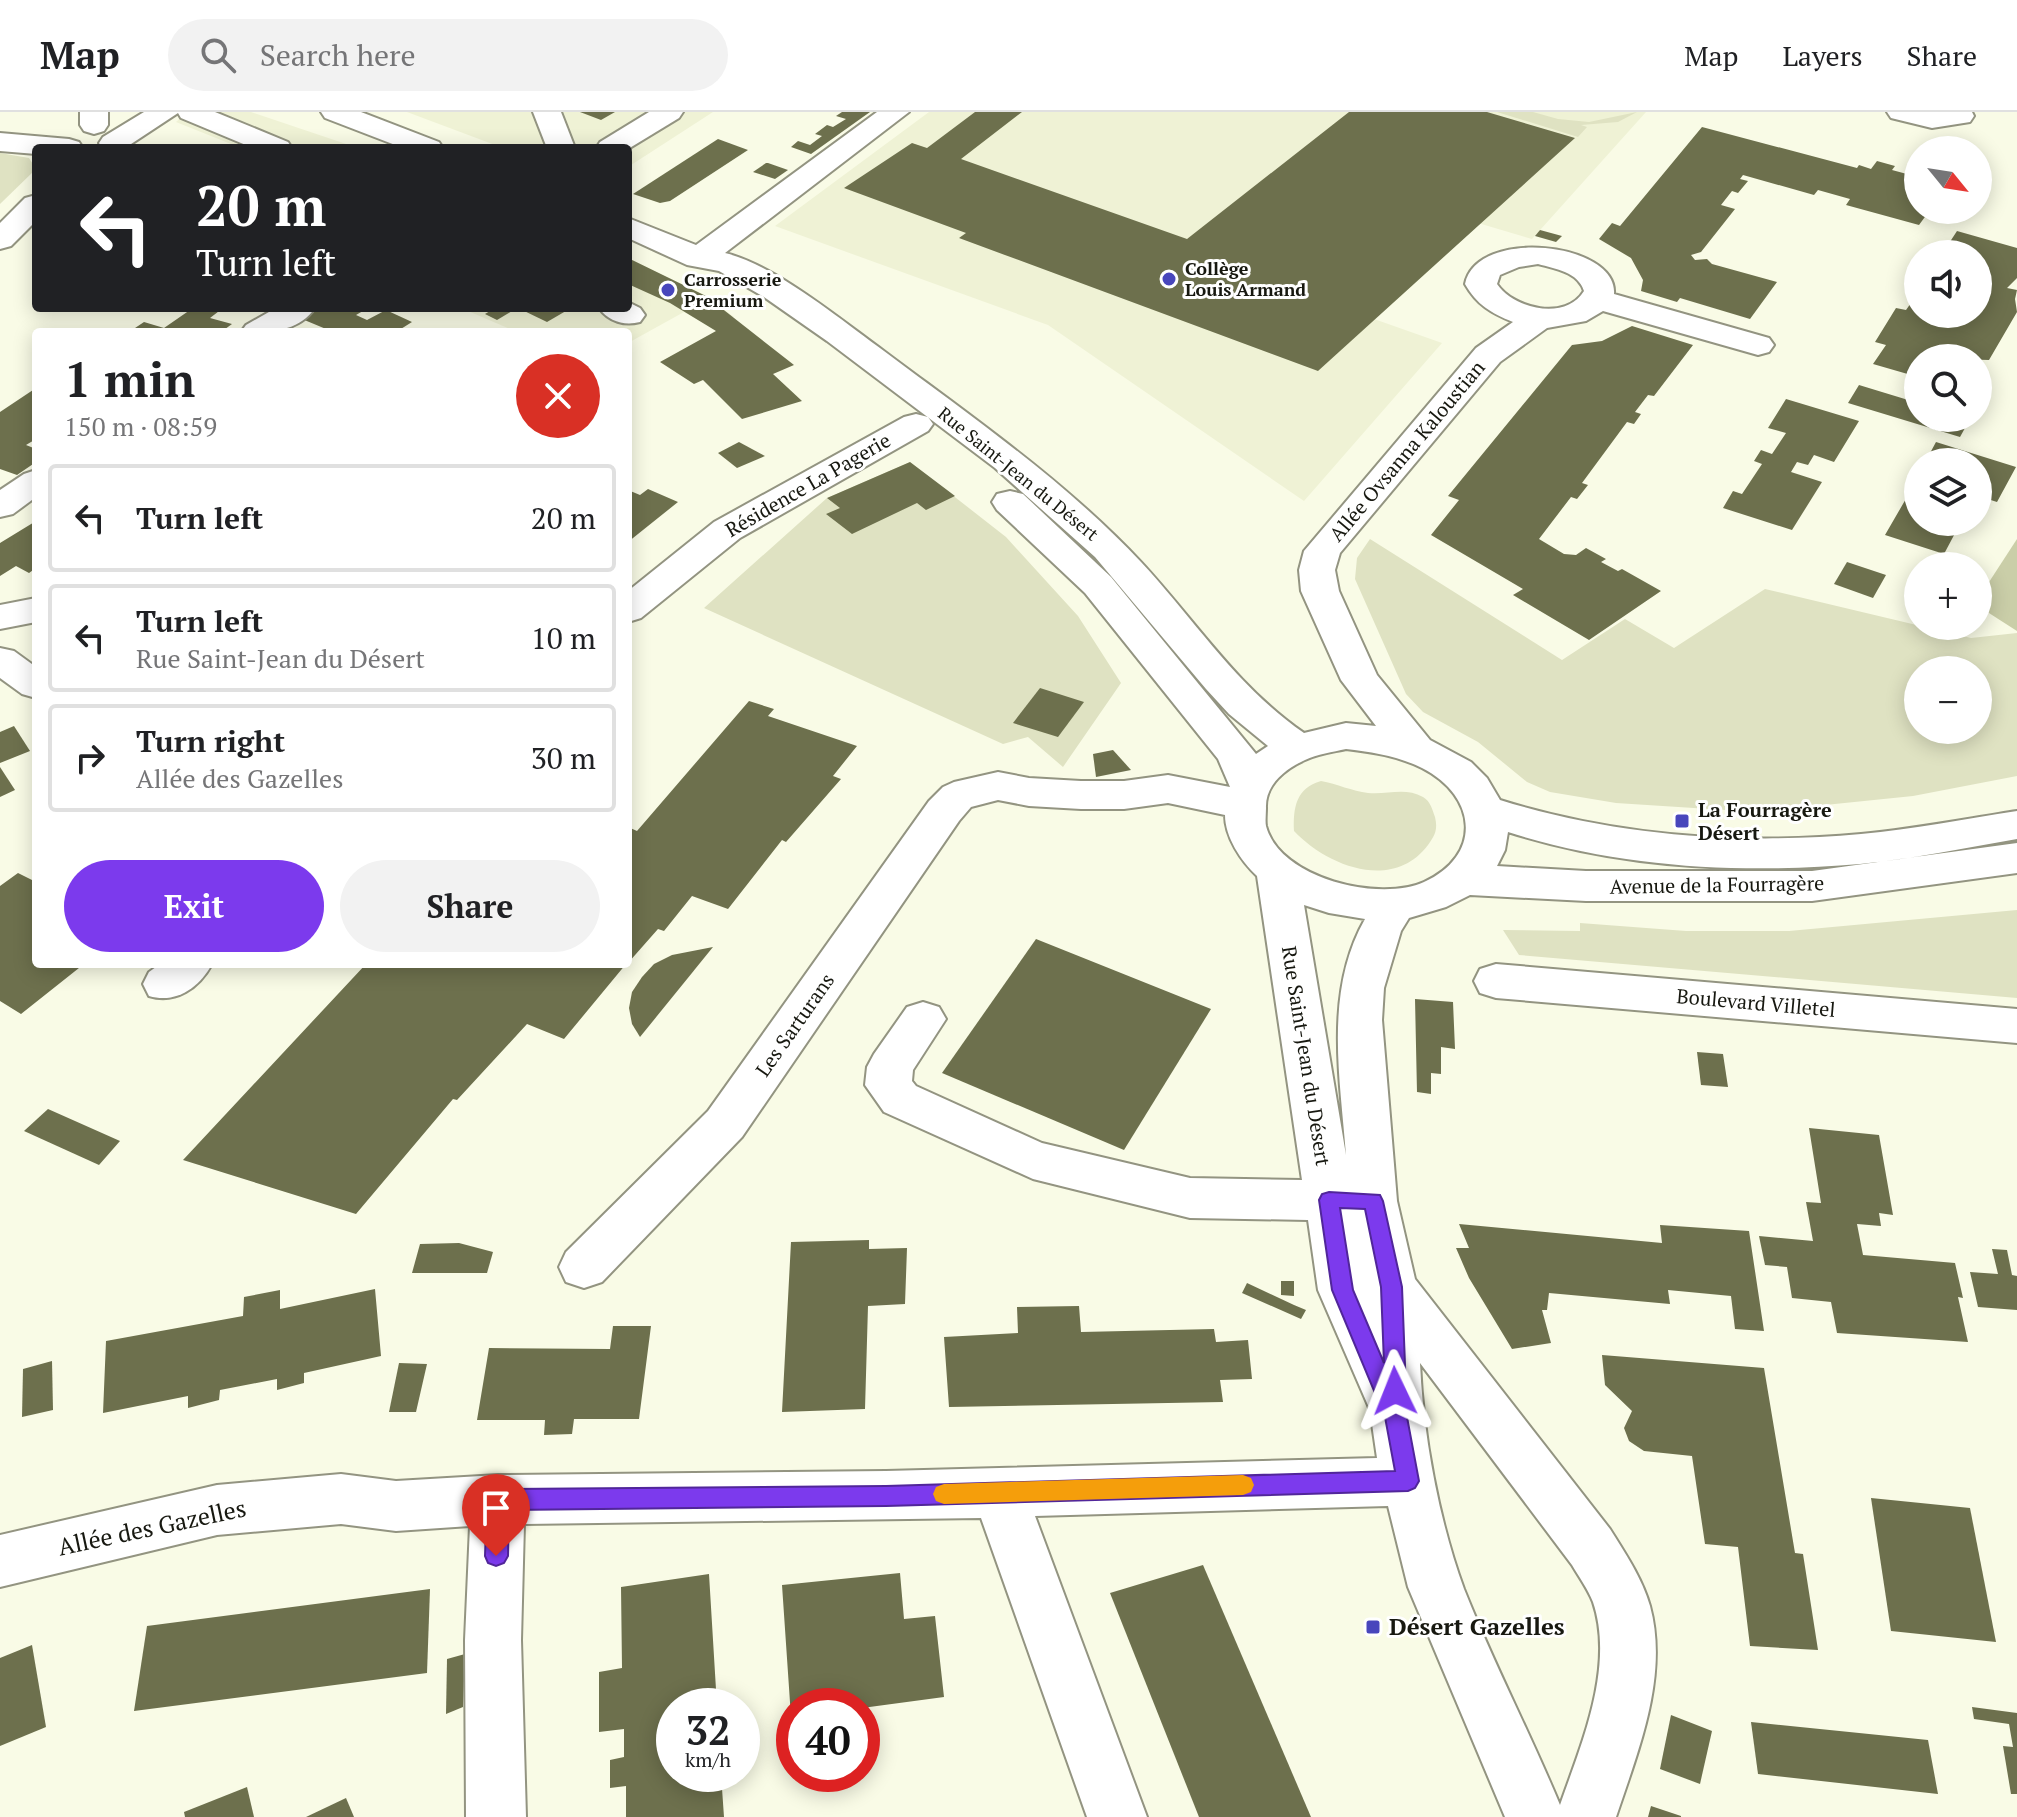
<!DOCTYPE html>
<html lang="en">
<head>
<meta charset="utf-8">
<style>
	body { margin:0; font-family:"PT Serif",serif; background:#f2f2f2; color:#202124; height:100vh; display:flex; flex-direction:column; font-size:30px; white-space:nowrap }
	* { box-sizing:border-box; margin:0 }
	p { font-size:26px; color:#757577 }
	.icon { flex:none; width:44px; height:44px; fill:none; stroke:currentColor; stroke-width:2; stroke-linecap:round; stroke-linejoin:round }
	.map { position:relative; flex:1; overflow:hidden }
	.drawer { position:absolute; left:32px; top:216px; width:600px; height:640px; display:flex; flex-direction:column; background:#fff; border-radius:8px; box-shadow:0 4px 20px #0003 }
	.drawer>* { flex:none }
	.top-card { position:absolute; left:32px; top:32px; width:600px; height:168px; border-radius:8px; box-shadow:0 4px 20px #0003; background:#202124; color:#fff; overflow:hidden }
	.needle { width:52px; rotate:120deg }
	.fabs { position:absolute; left:1904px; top:24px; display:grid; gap:16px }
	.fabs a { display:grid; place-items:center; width:88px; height:88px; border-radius:50%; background:#fff; box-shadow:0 4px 20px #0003; font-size:40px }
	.speed { position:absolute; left:656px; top:1576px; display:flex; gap:16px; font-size:40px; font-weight:700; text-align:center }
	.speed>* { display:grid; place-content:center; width:104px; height:104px; border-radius:50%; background:#fff; box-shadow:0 4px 20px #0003; line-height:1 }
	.speed small { font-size:20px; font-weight:400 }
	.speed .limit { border:12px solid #d22; background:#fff; color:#111 }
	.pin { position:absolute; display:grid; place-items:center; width:68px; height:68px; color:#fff; margin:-82px -34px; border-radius:50% 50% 50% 0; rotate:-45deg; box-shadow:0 0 8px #0007 }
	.pin .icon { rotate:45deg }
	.me { position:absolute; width:88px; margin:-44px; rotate:358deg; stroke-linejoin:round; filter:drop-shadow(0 0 6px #0008) }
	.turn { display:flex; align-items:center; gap:28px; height:168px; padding:0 32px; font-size:36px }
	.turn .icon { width:104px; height:104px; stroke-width:2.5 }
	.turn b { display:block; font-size:56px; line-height:68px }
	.round { display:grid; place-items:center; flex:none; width:84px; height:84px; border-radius:42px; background:#f2f2f2 }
	.overview { display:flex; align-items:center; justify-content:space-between; height:136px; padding:0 32px }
	h1 { font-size:48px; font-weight:800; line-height:60px }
	.action { display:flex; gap:16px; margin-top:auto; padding:16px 32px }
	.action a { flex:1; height:92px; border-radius:48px; background:#7c3aed; color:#fff; font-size:32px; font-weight:800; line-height:92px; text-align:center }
	.action a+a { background:#f2f2f2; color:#202124 }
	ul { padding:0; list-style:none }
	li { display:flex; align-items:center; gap:24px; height:108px; margin:0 16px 12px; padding:0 16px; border:4px solid #e0e0e0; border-radius:8px }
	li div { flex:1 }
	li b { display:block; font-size:30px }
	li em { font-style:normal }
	header { display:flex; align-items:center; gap:48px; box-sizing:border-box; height:112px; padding:0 40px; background:#fff; border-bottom:2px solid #e0e0e0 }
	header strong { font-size:38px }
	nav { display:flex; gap:44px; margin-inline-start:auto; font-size:28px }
	.search { width:560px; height:72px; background:#f2f2f2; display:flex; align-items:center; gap:20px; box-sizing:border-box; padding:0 28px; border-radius:44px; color:#757577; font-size:30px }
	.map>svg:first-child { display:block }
	.built { fill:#eff2d5 }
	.green { fill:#dfe2c2; fill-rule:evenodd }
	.forest { fill:#cacea8 }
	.building { fill:#6d704d }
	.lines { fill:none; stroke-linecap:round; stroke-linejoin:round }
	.minor-casing { stroke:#939481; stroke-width:4 }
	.minor { fill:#fff; fill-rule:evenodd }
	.route { fill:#7c3aed; stroke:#51269a; stroke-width:2; fill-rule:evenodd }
	.slow { fill:#f59e0b }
	.poi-dot { fill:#4846bc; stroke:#fff; stroke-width:3 }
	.labels { text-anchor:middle; stroke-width:6; stroke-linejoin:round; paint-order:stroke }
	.far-poi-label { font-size:18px; font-weight:bold; fill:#171810; stroke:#fff; text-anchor:start }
	.far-street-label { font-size:18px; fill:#171810; stroke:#fff }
	.street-label { font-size:20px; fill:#171810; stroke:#fff }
	.poi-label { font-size:20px; font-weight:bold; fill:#171810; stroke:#fff; text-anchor:start }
	.near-street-label { font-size:24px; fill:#171810; stroke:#fff }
	.near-poi-label { font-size:24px; font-weight:bold; fill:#171810; stroke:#fff; text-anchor:start }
</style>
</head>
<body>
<header>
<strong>Map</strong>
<div class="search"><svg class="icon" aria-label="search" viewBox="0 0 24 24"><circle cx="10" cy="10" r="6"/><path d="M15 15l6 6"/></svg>Search here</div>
<nav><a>Map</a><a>Layers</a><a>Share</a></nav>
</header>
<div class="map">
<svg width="2017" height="1705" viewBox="0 0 2017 1705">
	<rect width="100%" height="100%" fill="#f9fbe6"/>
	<g class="built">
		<path d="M187 0H251L355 35 241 36 176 10Z"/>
		<path d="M407 0H713L628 55V36H503Z"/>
		<path d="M929 0H1646L1532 127 1478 111 1374 207 1442 231 1304 389 1048 213 775 114Z"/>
		<path d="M628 146 706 184 734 205 711 215 684 200 628 231V220H517L461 196H628Z"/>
	</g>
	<g class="green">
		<path d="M1497 0H1533L1558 7 1589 10 1637 0 1618 10 1581 13 1587 15 1578 25Z"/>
		<path d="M0 41 29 46 36 57 0 92Z"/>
		<path d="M910 350 1006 425 1078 504 1121 571 1063 655 1028 625 1003 632 704 496 827 386Z"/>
		<path d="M1370 427 1562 548 1625 507 1674 536 1765 477 1971 526 2017 521V664L1913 684 1825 693 1725 698 1616 691 1550 680 1527 670 1478 630 1423 600 1406 582 1355 467 1357 446ZM1918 558H1978V618H1918Z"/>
		<path d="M1321 669C1337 672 1352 679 1368 681 1387 683 1405 675 1423 685 1431 690 1432 697 1435 705 1438 718 1435 723 1428 733 1393 780 1327 754 1294 719 1293 696 1296 676 1321 669Z"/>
		<path d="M2017 798V886L1519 843 1503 818 1580 819V811L1686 819H1789Z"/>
	</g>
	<path class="forest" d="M2017 427V519L1978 494V487Z"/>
	<g class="building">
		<path d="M580 0H615L601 8Z"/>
		<path d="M842 0H870L811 42 791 35 798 29 810 33 822 24 815 22 827 13 833 15 846 7 836 4Z"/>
		<path d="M975 0H1022L961 47 1187 127 1349 0H1487L1575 26 1318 259 959 126 966 121 844 76 912 31 927 36Z"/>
		<path d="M1702 15 1857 56 1859 53 1871 57 1877 49 1895 54 1892 58 1918 65V98H1930L1919 113 1846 93 1850 87 1818 78 1814 83 1743 63 1740 67 1748 69 1738 81 1732 79 1721 93 1735 97 1701 140 1691 143 1695 148 1707 147 1712 152 1777 170 1750 207 1680 186 1677 190 1641 179 1643 168 1631 146 1599 127 1612 111 1620 114Z"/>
		<path d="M718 27 748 38 670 89 660 91 633 82Z"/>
		<path d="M766 51H768L788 58 775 67 753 60Z"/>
		<path d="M1540 118 1562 124 1556 130 1535 124Z"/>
		<path d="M1957 119 2017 136V166L2007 176 2017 178 2015 187 2017 200 1989 248 1918 246V265L1873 252 1886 233 1875 230 1896 196 1906 198 1918 181V202H1978V142H1942Z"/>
		<path d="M628 146 706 184 794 253 773 262 802 289 742 307 703 268 694 272 660 250 716 219 670 191 628 172Z"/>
		<path d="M185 196H223L210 206 232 212 221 220H129L144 210 164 216 190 198Z"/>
		<path d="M321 196H368L356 203 367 208 386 198 412 210 396 220H321L326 217 302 207Z"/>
		<path d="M495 196H517L497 208 485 202Z"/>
		<path d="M518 196H571L547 210Z"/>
		<path d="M1632 214 1693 233 1654 284 1648 283 1635 300 1641 302 1634 312 1627 310 1582 371 1588 373 1577 387 1571 385 1539 427 1564 442 1576 443 1586 436 1606 447 1601 450 1618 459 1622 457 1661 479 1589 528 1513 483 1523 477 1431 423 1459 388 1448 384 1572 233 1602 229Z"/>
		<path d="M1859 273 1918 291V306L1970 307 1960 325 1848 291Z"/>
		<path d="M36 276V327L26 333 36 337V350L17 363 0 357V300Z"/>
		<path d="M1786 287 1859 309 1834 350 1814 343 1808 353 1797 350 1791 360 1822 370 1792 418 1723 396 1733 379 1742 382 1762 352 1754 349 1761 338 1772 342 1786 321 1768 316Z"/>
		<path d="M739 330 765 344 737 356 718 341Z"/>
		<path d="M1936 330 2016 355 1997 390 1978 384V350H1952L1929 343Z"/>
		<path d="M910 350 955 384 926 398 917 391 852 422 826 402 840 396 827 386Z"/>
		<path d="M648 377 678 390 628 430V378L640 383Z"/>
		<path d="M1907 385 1918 389V410H1961L1944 442 1885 423Z"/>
		<path d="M36 409V456L29 461 16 454 0 464V431Z"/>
		<path d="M1847 450 1886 463 1873 486 1834 472Z"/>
		<path d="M1040 576 1084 590 1058 625 1013 611Z"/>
		<path d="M749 589 774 597 768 604 857 634 833 664 841 667 786 730 782 728 728 797 692 784 664 819 658 817 628 851V715L637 719Z"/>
		<path d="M14 614 30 639 0 651V620Z"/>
		<path d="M1113 638 1131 658 1096 665 1093 642Z"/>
		<path d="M0 655 15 678 0 685Z"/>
		<path d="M18 761 36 770V852H84L21 902 0 889V774Z"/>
		<path d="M1036 827 1211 897 1124 1038 942 961Z"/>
		<path d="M713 835 640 925 632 912 629 896 632 880 642 865 654 852 672 843Z"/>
		<path d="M366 852H626L564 927 527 912 457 988 453 987 356 1102 183 1048Z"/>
		<path d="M1415 887 1453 890 1455 937 1441 935V962L1431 961V982L1417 980Z"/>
		<path d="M1697 940 1723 942 1728 975 1701 973Z"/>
		<path d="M48 997 120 1029 99 1053 24 1019Z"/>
		<path d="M1809 1016 1879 1023 1893 1103 1879 1101 1881 1114 1857 1112 1863 1143 1955 1151 1963 1186 1958 1185 1968 1230 1837 1221 1831 1190 1792 1186 1787 1155 1765 1153 1759 1124 1813 1129 1806 1090 1821 1091Z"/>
		<path d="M1459 1112 1662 1131 1660 1113 1749 1119 1764 1219 1735 1217 1731 1184 1668 1178 1670 1192 1549 1181 1547 1198H1542L1551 1231 1512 1237 1469 1166 1456 1136H1469Z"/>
		<path d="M869 1128V1137L907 1136 905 1192 868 1194 865 1297 782 1300 791 1130Z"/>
		<path d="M459 1131 493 1140 487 1161H412L420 1132Z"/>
		<path d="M1992 1137 2007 1138 2012 1163 2017 1164V1198L1978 1195 1970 1160 1998 1162Z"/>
		<path d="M1281 1169H1294V1184L1281 1183Z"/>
		<path d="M1247 1171 1294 1193 1306 1198 1301 1207 1242 1181Z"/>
		<path d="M375 1177 381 1244 304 1261V1271L277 1278V1267L220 1278 219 1288 188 1296V1284L103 1301 106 1229 243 1204 244 1185 280 1178V1197Z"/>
		<path d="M1079 1194 1081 1220 1214 1217 1216 1230 1248 1228 1252 1267 1220 1268 1223 1290 949 1295 944 1225 1018 1221 1017 1195Z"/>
		<path d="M613 1214H651L639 1307H574L572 1322 544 1323 545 1308H477L489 1236 610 1237Z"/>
		<path d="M1602 1243 1764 1256 1795 1441 1803 1442 1818 1538 1750 1534 1738 1435 1705 1432 1692 1344 1644 1339 1629 1329 1624 1316 1632 1299 1605 1273Z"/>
		<path d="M52 1249 53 1298 22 1305 23 1257Z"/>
		<path d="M399 1251 427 1252 416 1300H389Z"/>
		<path d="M1871 1386 1970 1396 1996 1530 1891 1519Z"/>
		<path d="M1203 1453 1311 1705H1199L1110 1481Z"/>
		<path d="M900 1461 904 1507 935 1504 944 1585 862 1596 794 1594V1605H791L782 1473Z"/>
		<path d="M709 1462 717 1594H674V1662H721L724 1705H626V1674L610 1676V1648L624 1645V1617L599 1620V1560L622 1556 621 1475Z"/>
		<path d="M430 1477 427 1561 134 1599 147 1514Z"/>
		<path d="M32 1533 46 1615 0 1634V1546Z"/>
		<path d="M465 1542 463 1595 446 1602 447 1547Z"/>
		<path d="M1972 1595 2017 1601V1682H2011L2003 1634 2013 1635 2009 1612 1974 1607Z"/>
		<path d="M1671 1603 1712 1619 1700 1672 1660 1657Z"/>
		<path d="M1751 1610 1928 1628 1938 1682 1758 1662Z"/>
		<path d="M247 1675 254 1705H185L184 1700Z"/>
		<path d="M346 1686 354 1705H306Z"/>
		<path d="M1651 1694 1681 1704V1705H1648Z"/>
	</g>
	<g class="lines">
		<defs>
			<g id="minor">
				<path d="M80 0H108V13L104 19 94 22 84 19 80 13Z"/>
				<path d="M144 0H215L288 30 292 36H253L181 6 178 1 125 36H102L99 31 103 25Z"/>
				<path d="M321 0H361L439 30 443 36H403L325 6Z"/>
				<path d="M533 0H561L575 36H547Z"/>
				<path d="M649 0H683L679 6 628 37 596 36 600 30Z"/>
				<path d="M877 0H909L725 141C775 153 841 208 884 239 972 305 1065 369 1141 450 1195 508 1237 575 1304 621L1346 611 1376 614 1341 568 1301 479 1299 458 1304 439 1476 236 1513 210C1491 201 1477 193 1465 172 1476 115 1618 130 1614 182L1769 226 1774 233 1769 240 1758 243 1603 199 1586 209 1547 216 1500 250 1340 441 1335 458 1339 479 1377 563 1430 628 1471 650 1487 666 1500 688C1616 724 1740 733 1861 722 1913 717 1965 707 2017 699V727C1965 736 1912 747 1860 752 1743 762 1620 756 1508 720L1505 738 1497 754 1586 759H1812L2017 731V761L1812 789H1586L1470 783 1446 795 1409 806 1401 819 1384 876 1382 908 1397 1089 1415 1167 1610 1417C1625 1441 1642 1466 1650 1494 1669 1564 1638 1639 1616 1705H1505L1408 1475 1388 1394 1035 1404 1147 1705H1087L981 1406 524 1412 521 1528 526 1705H466L465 1528 470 1414 396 1419 341 1412 217 1423 0 1475V1423L217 1373 341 1362 396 1369 498 1363 886 1359 1377 1346 1370 1298 1318 1178 1308 1108 1190 1106 1033 1067 884 1000 865 973 867 955 874 942 907 895 923 890 939 895 946 907 913 958 912 969 916 974 1042 1031 1190 1066 1302 1068 1257 764C1241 749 1225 725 1225 703L1168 691 1124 697H1081L1029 694 998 688 971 695 959 709 742 1025 602 1170 584 1176 566 1170 559 1155 566 1140 708 999 929 689 943 675 954 670 998 660 1029 666 1081 669H1124L1168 663 1230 675 1218 647 1085 481 997 398 992 390 997 382 1010 379 1023 382 1111 465 1256 642 1268 634 1229 602 1206 577 1095 445 995 356 827 229 764 185 719 159 687 153 628 126V106L696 133ZM1538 152C1556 157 1578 160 1584 179 1566 209 1514 197 1497 172L1500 163 1519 155ZM1346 637C1372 640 1398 644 1422 656 1477 684 1483 743 1424 770 1380 790 1280 767 1266 714 1265 709 1266 702 1266 696 1265 673 1285 657 1305 648 1317 642 1333 640 1346 637ZM1304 793 1329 801 1365 807C1324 879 1340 964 1346 1043ZM1420 1251 1572 1453C1579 1465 1588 1477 1593 1490 1615 1555 1581 1633 1560 1693 1530 1621 1493 1550 1464 1477 1439 1409 1423 1323 1420 1251Z"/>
				<path d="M1887 0H1972L1974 4 1970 10 1932 16 1891 6Z"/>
				<path d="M0 21 69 27 79 30 83 36H36V42L0 39Z"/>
				<path d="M36 83V109L11 134 0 137V111L25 86Z"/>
				<path d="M628 190 640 196 645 203 640 210C625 214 609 210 599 196H628Z"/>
				<path d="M276 196H315C298 221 268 220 241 220L246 213Z"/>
				<path d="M916 302 928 305 933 312 928 319 740 426 641 506 628 510V479L714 410 904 305Z"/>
				<path d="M36 358V385L13 402 0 405V378L24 362Z"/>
				<path d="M36 486V510L0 517V493Z"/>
				<path d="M0 536 14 539 36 555V586L22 582 0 566Z"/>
				<path d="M160 852H212C199 876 176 892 149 884L143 872 149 860Z"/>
				<path d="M1496 852 2017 897V931L1496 886 1480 881 1474 869 1480 857Z"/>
			</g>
		</defs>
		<use href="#minor" class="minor-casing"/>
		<use href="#minor" class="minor"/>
	</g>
	<path class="route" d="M1329 1080 1380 1083 1383 1089 1402 1175 1406 1279 1399 1287 1407 1305 1419 1369 1415 1376 1408 1379 886 1394 509 1398 508 1444 504 1451 496 1454 488 1451 485 1444 487 1388 490 1380 498 1377 886 1374 1395 1359 1385 1305 1332 1178 1319 1088 1322 1082ZM1340 1096 1365 1097 1381 1175 1384 1251 1353 1178Z"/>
	<path class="slow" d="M1243 1363 1251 1366 1254 1373 1251 1380 1243 1383 944 1392 936 1389 933 1382 936 1375 944 1372Z"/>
	<g class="poi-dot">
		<circle cx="1169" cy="167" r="8"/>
		<circle cx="668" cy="178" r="8"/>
		<rect x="1674" y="701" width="16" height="16" rx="4"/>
		<rect x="1365" y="1507" width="16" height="16" rx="4"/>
	</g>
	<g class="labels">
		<g class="far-poi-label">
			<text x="1185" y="163">Collège<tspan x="1185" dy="21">Louis Armand</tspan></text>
			<text x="684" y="174">Carrosserie<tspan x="684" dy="21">Premium</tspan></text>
		</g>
		<g class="far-street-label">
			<text transform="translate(1018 362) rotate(39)" y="6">Rue Saint-Jean du Désert</text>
		</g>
		<g class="street-label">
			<text transform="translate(1407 339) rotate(-50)" y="7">Allée Ovsanna Kaloustian</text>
			<text transform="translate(808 373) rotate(-30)" y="7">Résidence La Pagerie</text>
			<text transform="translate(1717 773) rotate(-1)" y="7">Avenue de la Fourragère</text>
			<text transform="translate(1756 891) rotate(5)" y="7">Boulevard Villetel</text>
			<text transform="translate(795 913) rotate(-55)" y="7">Les Sarturans</text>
			<text transform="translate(1306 944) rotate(81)" y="7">Rue Saint-Jean du Désert</text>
		</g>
		<g class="poi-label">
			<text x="1698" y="705">La Fourragère<tspan x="1698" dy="23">Désert</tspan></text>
		</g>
		<g class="near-street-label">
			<text transform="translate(152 1416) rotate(-12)" y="8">Allée des Gazelles</text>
		</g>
		<g class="near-poi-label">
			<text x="1389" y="1523">Désert Gazelles</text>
		</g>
	</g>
</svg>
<div class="fabs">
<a><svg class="needle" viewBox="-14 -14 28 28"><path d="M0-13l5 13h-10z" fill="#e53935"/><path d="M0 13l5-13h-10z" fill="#757577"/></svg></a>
<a><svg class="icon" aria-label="sound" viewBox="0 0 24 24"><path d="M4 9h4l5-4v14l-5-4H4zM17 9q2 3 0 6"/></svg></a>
<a><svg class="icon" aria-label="search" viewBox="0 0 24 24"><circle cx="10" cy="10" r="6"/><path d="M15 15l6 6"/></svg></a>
<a><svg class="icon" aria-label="layers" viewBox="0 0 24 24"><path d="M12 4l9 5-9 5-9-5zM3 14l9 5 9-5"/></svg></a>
<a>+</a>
<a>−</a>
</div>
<div class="speed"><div>32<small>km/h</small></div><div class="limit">40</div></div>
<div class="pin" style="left:496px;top:1444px;background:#d93025"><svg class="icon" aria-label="arrive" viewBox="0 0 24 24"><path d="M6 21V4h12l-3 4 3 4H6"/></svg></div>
<svg class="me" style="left:1395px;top:1279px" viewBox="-20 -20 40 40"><path d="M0-17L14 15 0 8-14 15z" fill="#7c3aed" stroke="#fff" stroke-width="4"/></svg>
<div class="top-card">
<div class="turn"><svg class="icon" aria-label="left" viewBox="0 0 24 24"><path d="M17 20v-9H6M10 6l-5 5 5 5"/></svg><div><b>20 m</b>Turn left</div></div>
</div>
<section class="drawer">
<div class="overview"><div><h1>1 min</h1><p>150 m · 08:59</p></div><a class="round" style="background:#d93025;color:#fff"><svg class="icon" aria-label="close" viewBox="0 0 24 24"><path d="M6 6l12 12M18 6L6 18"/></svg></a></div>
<ul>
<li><svg class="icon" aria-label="left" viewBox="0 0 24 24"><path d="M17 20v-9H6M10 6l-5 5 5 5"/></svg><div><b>Turn left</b></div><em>20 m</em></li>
<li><svg class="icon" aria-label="left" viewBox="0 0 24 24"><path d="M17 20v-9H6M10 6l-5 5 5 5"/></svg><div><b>Turn left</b><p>Rue Saint-Jean du Désert</p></div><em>10 m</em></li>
<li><svg class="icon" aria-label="right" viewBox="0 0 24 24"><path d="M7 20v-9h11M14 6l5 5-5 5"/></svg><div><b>Turn right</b><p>Allée des Gazelles</p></div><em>30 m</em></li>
</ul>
<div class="action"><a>Exit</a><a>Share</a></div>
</section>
</div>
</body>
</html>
